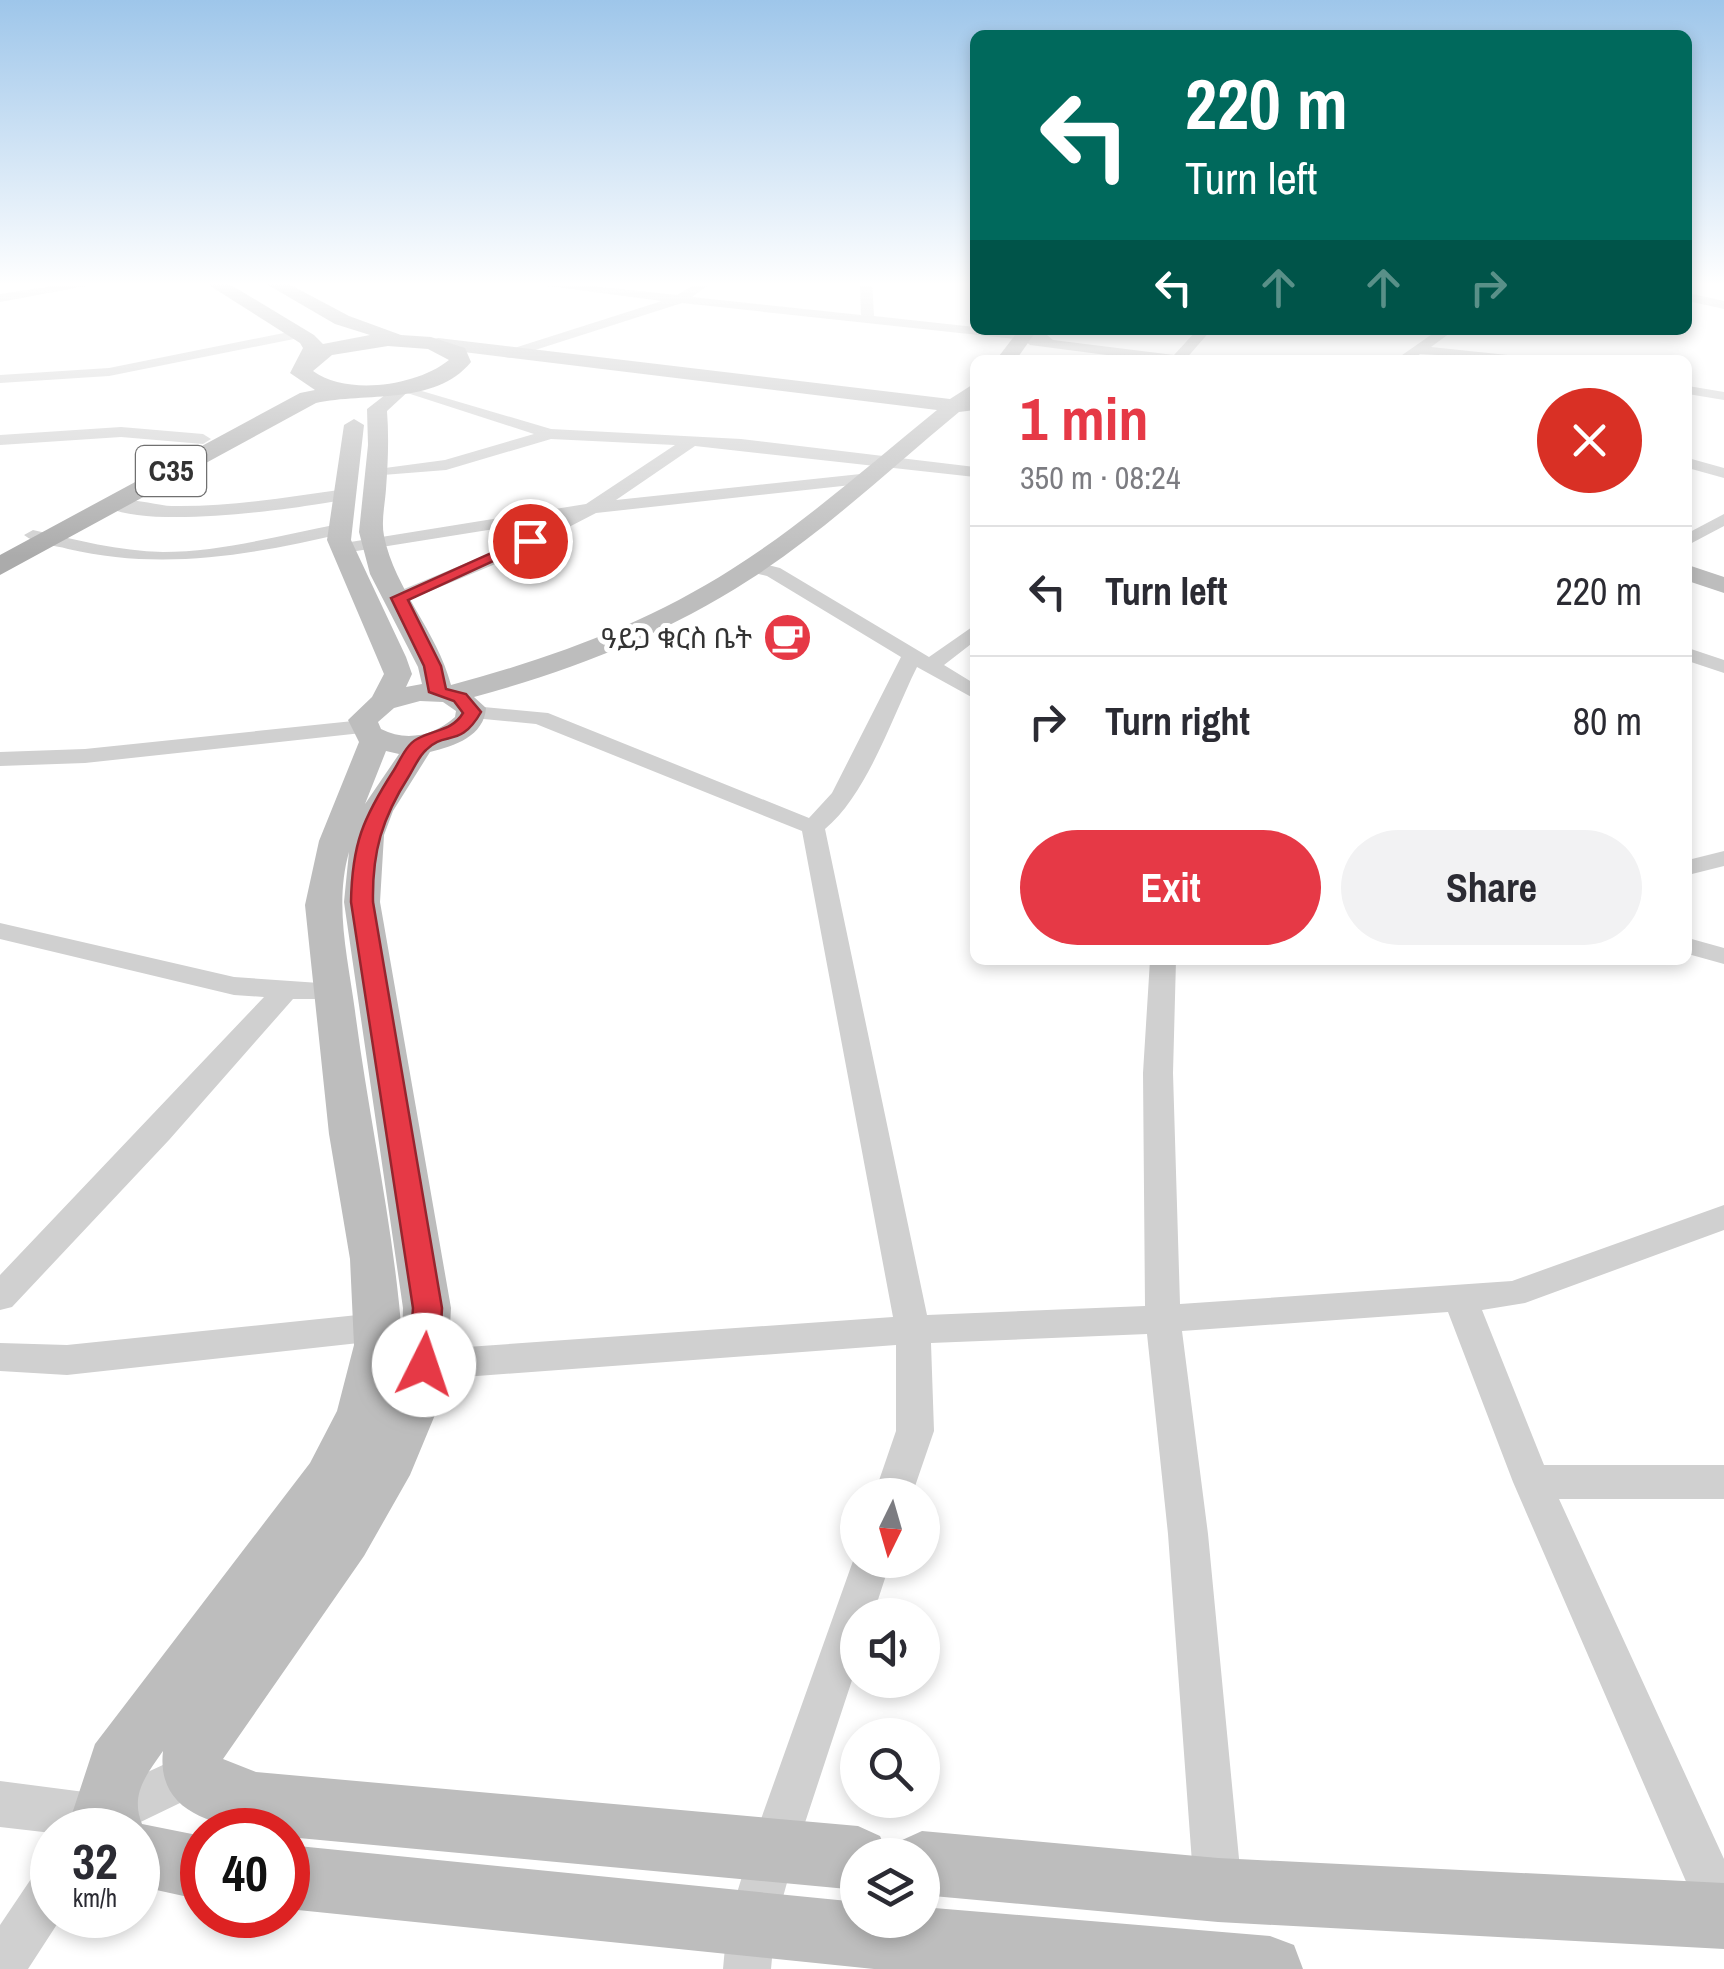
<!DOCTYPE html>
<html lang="en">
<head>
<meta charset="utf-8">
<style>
	body { margin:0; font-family:"Archivo Narrow","Noto Sans Ethiopic",sans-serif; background:#f2f2f3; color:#2b2b33; height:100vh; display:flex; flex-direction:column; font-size:38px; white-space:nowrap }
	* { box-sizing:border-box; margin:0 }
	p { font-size:32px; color:#7c7c81 }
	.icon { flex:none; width:55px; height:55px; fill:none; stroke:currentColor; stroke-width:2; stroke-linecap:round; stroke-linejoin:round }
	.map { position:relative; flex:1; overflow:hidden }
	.side { position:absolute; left:970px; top:355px; width:722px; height:610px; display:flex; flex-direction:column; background:#fff; border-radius:15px; box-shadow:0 5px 15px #0003 }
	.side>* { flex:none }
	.top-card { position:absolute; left:970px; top:30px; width:722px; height:305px; border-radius:15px; box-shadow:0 5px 15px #0003; background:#00695c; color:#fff; overflow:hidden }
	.needle { width:65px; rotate:185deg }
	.controls { position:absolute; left:840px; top:1478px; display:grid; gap:20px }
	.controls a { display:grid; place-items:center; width:100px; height:100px; border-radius:50%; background:#fff; box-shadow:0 5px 15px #0003; font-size:50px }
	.speed { position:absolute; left:30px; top:1808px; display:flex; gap:20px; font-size:50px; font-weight:700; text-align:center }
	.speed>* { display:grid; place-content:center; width:130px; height:130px; border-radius:50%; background:#fff; box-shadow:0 5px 15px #0003; line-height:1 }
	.speed small { font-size:25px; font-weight:400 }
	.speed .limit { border:15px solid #d22; background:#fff; color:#111 }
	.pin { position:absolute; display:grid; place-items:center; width:85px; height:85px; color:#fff; margin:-42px; border:5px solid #fff; border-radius:50%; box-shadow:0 2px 10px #0007 }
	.me { position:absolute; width:110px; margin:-55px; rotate:4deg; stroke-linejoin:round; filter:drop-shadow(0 0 8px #0008) }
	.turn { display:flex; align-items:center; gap:35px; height:210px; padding:0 50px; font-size:45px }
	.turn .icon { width:130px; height:130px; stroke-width:2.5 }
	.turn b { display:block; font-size:70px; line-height:85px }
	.lanes { display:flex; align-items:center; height:95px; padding:0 50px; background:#0003; justify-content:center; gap:50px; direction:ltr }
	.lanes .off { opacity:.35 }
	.round { display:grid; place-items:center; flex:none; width:105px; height:105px; border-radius:52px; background:#f2f2f3 }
	.summary { display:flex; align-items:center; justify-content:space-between; height:170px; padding:0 50px }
	h1 { font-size:60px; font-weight:700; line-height:75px; color:#e63946 }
	.cta { display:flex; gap:20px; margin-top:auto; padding:20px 50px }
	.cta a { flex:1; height:115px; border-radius:60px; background:#e63946; color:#fff; font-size:40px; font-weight:700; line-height:115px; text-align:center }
	.cta a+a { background:#f2f2f3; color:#2b2b33 }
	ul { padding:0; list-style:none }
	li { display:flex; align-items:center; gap:30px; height:130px; padding:0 50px; border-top:2px solid #e1e1e2 }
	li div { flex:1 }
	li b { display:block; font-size:38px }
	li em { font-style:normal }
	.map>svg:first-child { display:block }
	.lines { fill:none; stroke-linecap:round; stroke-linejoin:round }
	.street { fill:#d0d0d0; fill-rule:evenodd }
	.secondary { fill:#bdbdbd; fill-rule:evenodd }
	.primary { fill:#ababab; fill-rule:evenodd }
	.route { fill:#e63946; stroke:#96252e; stroke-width:2.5 }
	.labels { text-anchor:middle; stroke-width:10; stroke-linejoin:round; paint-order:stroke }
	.far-poi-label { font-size:28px; fill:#333; stroke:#fff; text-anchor:end }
	.shield { fill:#fff; stroke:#707070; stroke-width:2.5 }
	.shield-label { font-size:30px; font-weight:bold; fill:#333 }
</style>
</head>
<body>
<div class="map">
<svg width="1724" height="1969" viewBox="0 0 1724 1969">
	<rect width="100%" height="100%" fill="#fff"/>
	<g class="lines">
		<g class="street">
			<path d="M80 282H107L0 302V294Z"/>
			<path d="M277 282H307L278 289 272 285Z"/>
			<path d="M518 282H554L677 295 699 282H713L692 297 861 315 860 282H872L874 316 1047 335 1053 340 1174 355 1197 330H1211L1185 360H1145L1030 345 1024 340 682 303 510 358 505 357V351L662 301Z"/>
			<path d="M1688 293 1724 301V309L1688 301Z"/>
			<path d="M299 330 306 334 304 337 109 376 0 383V375L109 368Z"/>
			<path d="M1438 330H1454L1431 347 1517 356 1524 360 1420 354 1411 360H1395Z"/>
			<path d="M398 384 551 429 741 439 975 467V477L695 446 616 500 870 473 878 478 870 483 596 513 505 560 399 604 389 598 392 594 493 552 557 519 344 553 338 552V544L586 504 675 445 551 439 446 470 370 476V470L445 460 534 434 398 390Z"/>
			<path d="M1688 386 1724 392V400L1688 394Z"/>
			<path d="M121 427 203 434 211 439 203 444 121 437 0 445V435Z"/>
			<path d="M1688 458 1724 468V478L1688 468Z"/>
			<path d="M346 489 352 490V498C305 508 139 532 102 504 117 493 153 505 172 506 230 507 288 497 346 489Z"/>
			<path d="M1724 514V526L1688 545V533Z"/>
			<path d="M339 524 345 525V533C251 555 163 571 68 549 54 545 35 544 24 535L33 530C76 540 119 551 163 552 222 552 281 535 339 524Z"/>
			<path d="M752 561 780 568 929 657 975 625V641L944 665 975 684V699L917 667C892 717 868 793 825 829L927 1315 1145 1306 1143 1073 1150 960H1176L1173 1073 1180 1304 1512 1281 1724 1205V1230L1525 1303 1482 1310 1544 1465H1724V1499H1559L1724 1859V1937L1707 1930 1513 1482 1448 1312 1182 1331 1208 1534 1242 1890 1235 1907 1218 1914 1201 1907 1194 1890 1168 1534 1147 1334 931 1343 934 1431 912 1495H874L896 1431V1345L424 1380 411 1375 406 1365 411 1355 424 1350 893 1317 802 831 536 724 473 718 462 712 473 706 548 713 809 818 832 793 901 657 767 576 745 571 743 567Z"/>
			<path d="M1688 648 1724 660V673L1688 661Z"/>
			<path d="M363 720 371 722 374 727 371 732 85 763 0 766V752L85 749Z"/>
			<path d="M1724 851V866L1688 875V860Z"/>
			<path d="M0 923 234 977 334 984 344 987 348 993 344 999H293L169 1140 12 1307 0 1310V1275L264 997 234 995 0 939Z"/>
			<path d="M1688 938 1724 948V964L1688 954Z"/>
			<path d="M377 1313 389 1317 394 1327 389 1337 377 1341 67 1375 0 1371V1343L67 1345Z"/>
			<path d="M858 1547V1560H891L873 1615H858V1662L796 1850 775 1926 771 1969H723L727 1926 750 1850Z"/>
			<path d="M191 1752 207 1758 213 1774 207 1790 124 1830H52V1833L0 1827V1781L100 1794Z"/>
			<path d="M52 1866V1915H63L28 1969H0V1925L35 1873Z"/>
		</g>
		<g class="secondary">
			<path d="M1019 330H1037L1016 360H996Z"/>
			<path d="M438 338 950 399 975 383 971 402 975 410 959 412C890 469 824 532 749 580 664 635 570 671 474 697L486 708C484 736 455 746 430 752L393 811 384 835 380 902 451 1308 448 1365 437 1410 410 1475 364 1556 223 1759 256 1772 858 1826 880 1836 888 1855H858V1890L288 1837V1830C234 1830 155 1822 163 1751 146 1775 130 1795 142 1824L202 1836V1900L138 1886V1830H76L71 1817 95 1744 310 1463 337 1411 354 1345 350 1259 329 1134 305 905 319 841 359 742 348 720 372 697 384 674 327 540 344 425 354 419 364 425 351 540 406 657 412 674 406 687 422 684 418 667 370 574 359 532 368 445 367 409 403 381 413 387 387 411C389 437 388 462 386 489 385 504 381 521 384 536 395 590 437 631 451 685 549 659 646 624 732 569 805 523 870 464 937 410L431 348V340ZM420 701 443 702 456 711 455 717C434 736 406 742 381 729L378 722 394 708ZM386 751 399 754 365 804ZM349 852 344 902 403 1308 402 1337C394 1228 369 1120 355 1011 348 958 334 905 349 852Z"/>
			<path d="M1688 565 1724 577V593L1688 581Z"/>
			<path d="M922 1831 1218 1858 1724 1883V1949L1218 1922 922 1895V1855H894L900 1841Z"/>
			<path d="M288 1845 858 1902V1920H922V1907L1270 1936 1294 1945 1303 1969H874L288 1909Z"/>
		</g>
		<path class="primary" d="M204 282H226L314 335 323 344 370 335 335 324 263 282H285L349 316 401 335 431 337 465 348 471 362C435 406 365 392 316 403L0 575V555L300 393 315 390 290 373 303 348 300 343ZM388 346 428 349 449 360C417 386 347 396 313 371L332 355Z"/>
	</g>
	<linearGradient id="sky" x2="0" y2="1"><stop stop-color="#9ec6ea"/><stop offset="0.51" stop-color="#fff"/><stop offset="1" stop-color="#fff" stop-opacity="0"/></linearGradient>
	<rect width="1724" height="557" fill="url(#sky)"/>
	<path class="route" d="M525 538 537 541 408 600 441 666 446 689 466 694 481 712C460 749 445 730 426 750 419 756 414 768 409 776 382 818 372 852 373 902L442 1308 439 1365 434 1374 424 1377 414 1374 409 1365 413 1308 351 902C352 844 363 818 394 770 400 760 407 744 417 739 435 729 452 731 463 713L454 701 429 692 424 666 391 598Z"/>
	<defs>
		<symbol id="cafe-disc" viewBox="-11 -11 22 22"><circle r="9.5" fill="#e63946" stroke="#fff"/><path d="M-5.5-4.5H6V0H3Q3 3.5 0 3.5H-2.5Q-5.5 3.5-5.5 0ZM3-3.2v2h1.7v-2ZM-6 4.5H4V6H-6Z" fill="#fff"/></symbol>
	</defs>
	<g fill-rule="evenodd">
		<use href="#cafe-disc" x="760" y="610" width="55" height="55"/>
	</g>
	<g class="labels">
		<g class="far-poi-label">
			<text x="752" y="648">ዓይጋ ቁርስ ቤት</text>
		</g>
		<rect class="shield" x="136" y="446" width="70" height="50" rx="8"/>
		<g class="shield-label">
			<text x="171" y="481">C35</text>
		</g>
	</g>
</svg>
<div class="controls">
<a><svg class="needle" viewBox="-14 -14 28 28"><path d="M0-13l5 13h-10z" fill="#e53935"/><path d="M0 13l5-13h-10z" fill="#7c7c81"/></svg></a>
<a><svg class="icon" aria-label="sound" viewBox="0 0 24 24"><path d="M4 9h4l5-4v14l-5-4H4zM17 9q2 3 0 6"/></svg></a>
<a><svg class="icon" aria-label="search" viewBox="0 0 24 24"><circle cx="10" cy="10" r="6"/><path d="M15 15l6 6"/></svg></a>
<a><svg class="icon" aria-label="layers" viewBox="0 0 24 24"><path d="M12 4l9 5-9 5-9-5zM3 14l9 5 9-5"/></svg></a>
</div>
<div class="speed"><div>32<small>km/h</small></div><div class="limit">40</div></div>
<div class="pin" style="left:530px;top:541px;background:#d93025"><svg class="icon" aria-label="arrive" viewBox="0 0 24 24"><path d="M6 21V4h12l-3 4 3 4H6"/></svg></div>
<svg class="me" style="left:424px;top:1365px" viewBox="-20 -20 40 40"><circle r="19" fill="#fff"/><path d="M0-13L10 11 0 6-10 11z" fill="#e63946"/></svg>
<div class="top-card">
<div class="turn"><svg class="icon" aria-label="left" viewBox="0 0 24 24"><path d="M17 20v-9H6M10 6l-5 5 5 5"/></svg><div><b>220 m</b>Turn left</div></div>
<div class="lanes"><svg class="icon" aria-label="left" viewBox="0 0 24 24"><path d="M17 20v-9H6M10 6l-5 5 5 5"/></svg><svg class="icon off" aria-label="ahead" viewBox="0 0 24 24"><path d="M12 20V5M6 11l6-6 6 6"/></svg><svg class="icon off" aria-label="ahead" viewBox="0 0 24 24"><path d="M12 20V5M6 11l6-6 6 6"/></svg><svg class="icon off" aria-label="right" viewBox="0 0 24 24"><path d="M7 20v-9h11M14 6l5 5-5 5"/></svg></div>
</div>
<section class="side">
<div class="summary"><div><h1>1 min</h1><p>350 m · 08:24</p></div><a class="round" style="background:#d93025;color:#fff"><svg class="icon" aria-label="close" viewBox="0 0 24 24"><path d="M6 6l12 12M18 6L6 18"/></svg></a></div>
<ul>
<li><svg class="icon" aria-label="left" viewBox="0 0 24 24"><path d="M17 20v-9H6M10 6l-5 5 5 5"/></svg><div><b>Turn left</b></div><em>220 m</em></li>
<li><svg class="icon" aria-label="right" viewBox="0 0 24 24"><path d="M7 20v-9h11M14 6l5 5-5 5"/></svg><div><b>Turn right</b></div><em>80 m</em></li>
</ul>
<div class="cta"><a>Exit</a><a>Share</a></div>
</section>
</div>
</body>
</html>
